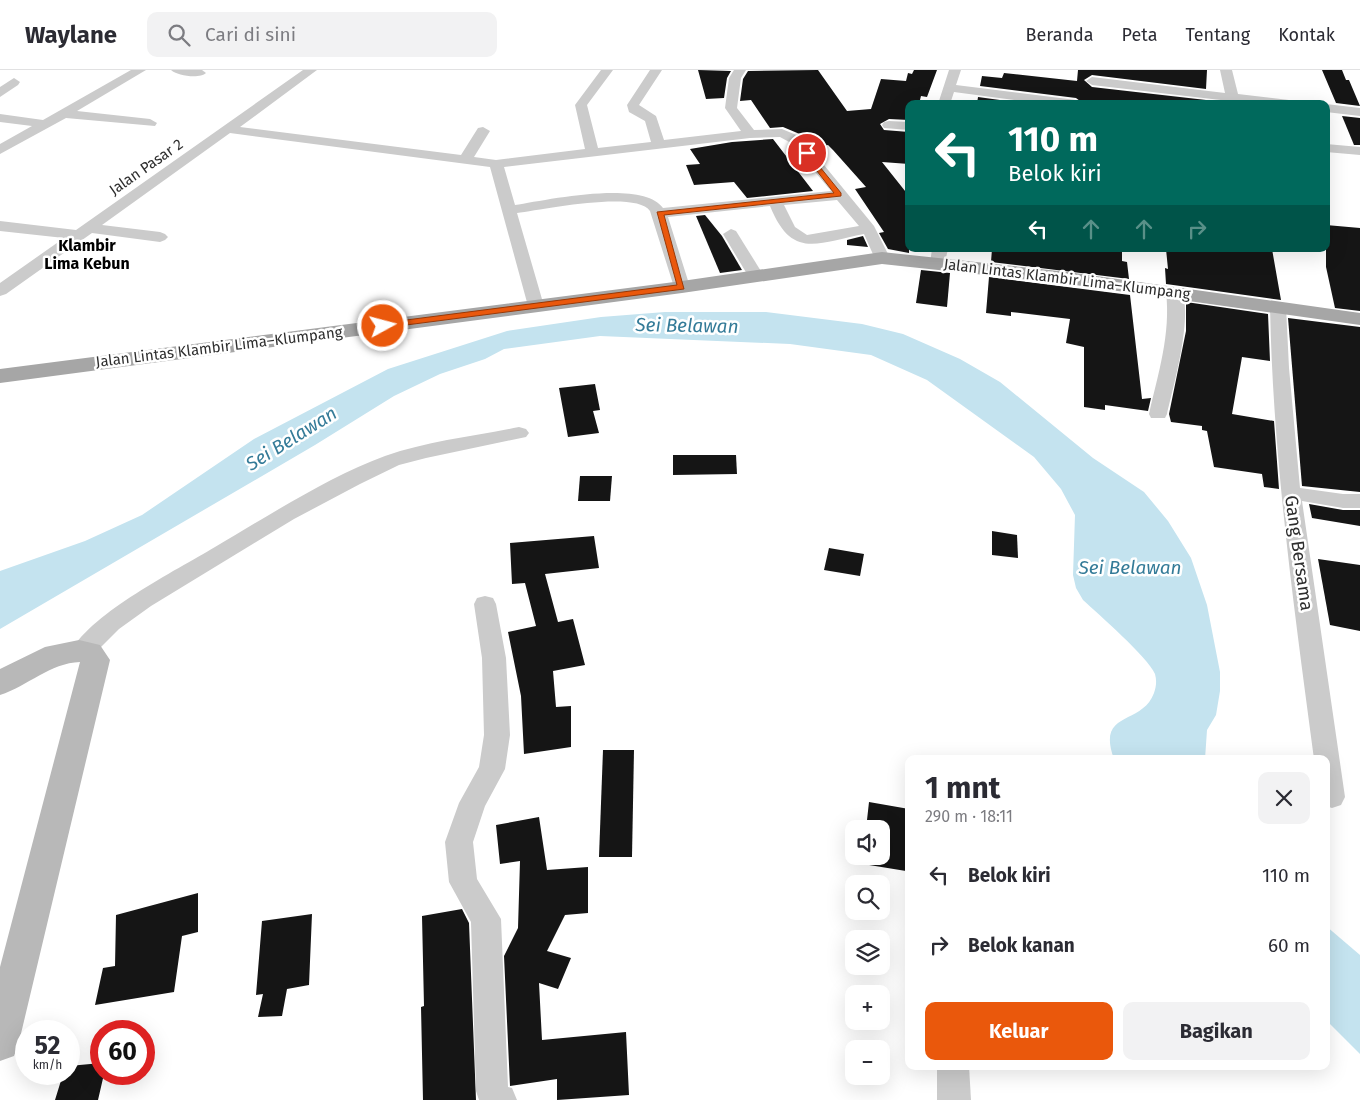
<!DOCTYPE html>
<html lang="id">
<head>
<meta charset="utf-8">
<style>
	body { margin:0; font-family:"Fira Sans",sans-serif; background:#f2f2f3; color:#2b2b33; height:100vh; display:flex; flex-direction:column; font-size:19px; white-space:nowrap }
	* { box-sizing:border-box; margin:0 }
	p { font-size:16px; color:#7c7c81 }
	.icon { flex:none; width:28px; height:28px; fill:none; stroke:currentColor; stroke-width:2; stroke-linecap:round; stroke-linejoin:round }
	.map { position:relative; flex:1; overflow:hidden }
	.drawer { position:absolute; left:905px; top:685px; width:425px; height:315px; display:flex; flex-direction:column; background:#fff; border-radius:10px; box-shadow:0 5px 20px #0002 }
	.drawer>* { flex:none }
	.banner { position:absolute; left:905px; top:30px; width:425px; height:152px; border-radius:10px; box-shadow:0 5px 20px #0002; background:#00695c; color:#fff; overflow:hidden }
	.fabs { position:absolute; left:845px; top:750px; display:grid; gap:10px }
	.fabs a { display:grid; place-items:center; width:45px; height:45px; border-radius:10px; background:#fff; box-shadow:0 5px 20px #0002; font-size:25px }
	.speed { position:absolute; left:15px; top:950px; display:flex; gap:10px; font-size:25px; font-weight:700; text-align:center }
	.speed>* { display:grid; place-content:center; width:65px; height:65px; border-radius:50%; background:#fff; box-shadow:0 5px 20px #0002; line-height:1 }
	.speed small { font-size:12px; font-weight:400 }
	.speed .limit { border:8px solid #d22; background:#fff; color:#111 }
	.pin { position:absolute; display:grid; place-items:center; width:42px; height:42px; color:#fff; margin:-21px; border:2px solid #fff; border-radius:50%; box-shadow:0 1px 5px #0007 }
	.me { position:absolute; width:55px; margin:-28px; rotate:83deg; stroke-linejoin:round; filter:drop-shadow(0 0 4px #0008) }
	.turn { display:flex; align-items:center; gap:18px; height:105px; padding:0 20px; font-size:22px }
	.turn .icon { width:65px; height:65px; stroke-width:2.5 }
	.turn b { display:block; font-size:35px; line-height:42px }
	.lanes { display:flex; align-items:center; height:48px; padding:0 20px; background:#0003; justify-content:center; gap:25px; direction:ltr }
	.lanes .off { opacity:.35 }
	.round { display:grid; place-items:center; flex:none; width:52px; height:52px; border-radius:10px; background:#f2f2f3 }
	.head { display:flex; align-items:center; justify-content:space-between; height:85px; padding:0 20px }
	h1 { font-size:30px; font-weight:700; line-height:38px }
	.cta { display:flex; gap:10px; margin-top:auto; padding:10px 20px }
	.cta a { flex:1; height:58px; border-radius:10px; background:#ea580c; color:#fff; font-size:20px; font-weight:700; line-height:58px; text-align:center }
	.cta a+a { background:#f2f2f3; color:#2b2b33 }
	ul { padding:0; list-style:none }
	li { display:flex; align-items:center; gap:15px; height:70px; padding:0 20px }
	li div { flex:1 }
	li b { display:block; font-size:19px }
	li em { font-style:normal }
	header { display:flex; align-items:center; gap:30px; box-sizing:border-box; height:70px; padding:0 25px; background:#fff; border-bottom:1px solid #e1e1e2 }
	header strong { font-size:24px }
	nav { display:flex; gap:28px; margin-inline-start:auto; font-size:18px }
	.search { width:350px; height:45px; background:#f2f2f3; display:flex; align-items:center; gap:12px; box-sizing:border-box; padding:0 18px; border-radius:10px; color:#7c7c81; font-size:19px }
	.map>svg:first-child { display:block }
	.water { fill:#c4e3ef }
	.building { fill:#151515 }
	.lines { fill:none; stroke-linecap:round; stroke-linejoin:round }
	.street { fill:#cbcbcb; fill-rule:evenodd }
	.secondary { fill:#b8b8b8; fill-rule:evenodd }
	.primary { fill:#a6a6a6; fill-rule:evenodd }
	.route { fill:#ea580c; stroke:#983908 }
	.labels { text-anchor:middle; stroke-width:5; stroke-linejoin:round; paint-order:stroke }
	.far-street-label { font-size:15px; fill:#2e2e2e; stroke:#fff }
	.far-quarter-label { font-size:16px; font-weight:bold; fill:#000; stroke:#fff }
	.street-label { font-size:18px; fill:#2e2e2e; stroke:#fff }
	.water-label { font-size:19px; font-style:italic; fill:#347b98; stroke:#fff }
</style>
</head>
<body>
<header>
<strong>Waylane</strong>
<div class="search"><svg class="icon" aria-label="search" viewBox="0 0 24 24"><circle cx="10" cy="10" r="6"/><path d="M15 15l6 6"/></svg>Cari di sini</div>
<nav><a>Beranda</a><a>Peta</a><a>Tentang</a><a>Kontak</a></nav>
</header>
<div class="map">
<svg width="1360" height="1030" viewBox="0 0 1360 1030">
	<rect width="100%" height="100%" fill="#fff"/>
	<g class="water">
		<path d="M665 242H766L862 254 903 264 960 289 1000 312 1093 388 1144 422 1168 451 1191 488 1207 535 1220 602V621L1216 645 1207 660 1205 689H1114C1096 640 1142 656 1154 623 1156 617 1157 611 1155 604 1147 586 1099 545 1083 530L1076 518 1073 505 1075 445 1061 419 1034 387 927 310 871 285 790 274 600 266 504 279 485 289 440 304 394 326 315 375 0 559V501L85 471 142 445 254 369 388 299 507 261 601 247Z"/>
		<path d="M1326 856 1360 885V984L1326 950Z"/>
	</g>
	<g class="building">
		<path d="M698 0 731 1 727 8 724 28 706 29Z"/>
		<path d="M818 0 847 41 871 39 881 9 906 11 908 3 912 4 914 0H937L927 27 921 26 919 34H909V50L889 49 880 54 884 60 909 62V94L882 92 909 126V183L888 179 879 163 884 162 855 119 866 117 833 80 828 75 812 78 802 65 783 57 770 58 751 30 740 31 743 9 748 1Z"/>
		<path d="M1078 0H1207L1206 19 1092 5 1084 10 1092 17 1206 30V34H1084L1076 28 980 16 982 6 1002 8 1004 3 1077 11Z"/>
		<path d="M1322 0H1342L1346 10H1349L1360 36 1336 33Z"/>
		<path d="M978 27 1028 34H977Z"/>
		<path d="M1342 46 1360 48V75H1354Z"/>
		<path d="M773 69 813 121 747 128 734 112 694 115 686 95 700 94 690 79 732 72Z"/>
		<path d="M705 145 722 166 742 200 720 203 696 146Z"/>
		<path d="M1326 155 1360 158V241L1335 238 1326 197Z"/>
		<path d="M863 166 868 177 847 175V170Z"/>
		<path d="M992 179H1122V191L1127 192 1129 209 991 192Z"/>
		<path d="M1166 179H1272L1281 230 1166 214 1165 198 1168 199Z"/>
		<path d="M921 200 950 203 947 237 916 233Z"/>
		<path d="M989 207 1130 225 1142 329 1151 328 1148 341 1105 335V340L1084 337V277L1066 273 1070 249 1011 242V246L986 243Z"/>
		<path d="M1186 232 1268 244 1270 291 1242 287 1232 344 1274 351 1279 419 1264 417 1262 404 1214 397 1207 361 1202 360V356L1171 352 1169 344 1186 261Z"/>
		<path d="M1288 248 1360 257V422L1302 416Z"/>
		<path d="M595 314 600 340 593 341 599 363 568 367 559 318Z"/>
		<path d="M673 385H736L737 404 673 405Z"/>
		<path d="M580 406H612L610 431H578Z"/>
		<path d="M1309 434 1343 440H1360V456L1312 448Z"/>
		<path d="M992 461 1017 465 1018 488 992 485Z"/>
		<path d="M594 466 599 498 545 504 558 552 573 549 585 595 553 601 556 637 571 636V677L524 684 521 626 508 562 536 556 525 513 512 514 510 473Z"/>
		<path d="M829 478 864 484 860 506 824 500Z"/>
		<path d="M1318 489 1360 495V561L1330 555Z"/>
		<path d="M603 680H634L632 787H599Z"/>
		<path d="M869 732 909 739 906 801 863 794 864 786H881V759H866Z"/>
		<path d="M539 747 547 800 588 797V843L565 845 547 881 571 888 558 919 539 913 542 970 626 962 629 1025 557 1030V1009L510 1016 504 886 518 858 520 791 500 794 496 755Z"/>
		<path d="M198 823V862L182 866 174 922 95 935 103 898 115 896 116 845Z"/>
		<path d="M462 839 469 853 476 1030H423L421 937 424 936 422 846Z"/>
		<path d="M312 844 309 915 287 919 282 946 258 947 263 924 256 925 262 851Z"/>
		<path d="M101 993V1004H104L98 1030H55L63 1004H69V996Z"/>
	</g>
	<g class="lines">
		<g class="street">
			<path d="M131 0H146L77 41 150 49 157 53 155 56 66 48 0 84V74L32 56 0 52V44L43 50Z"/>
			<path d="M171 0H202L206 3C200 9 177 6 171 0Z"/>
			<path d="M303 0H317L240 57 461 85 478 58 483 57 490 61 474 87 496 90 585 79 575 35 601 0H613L587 35 598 78 651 72 645 51 629 42 627 35 650 0H662L639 35 656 46 664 70 741 61 725 38 729 8 734 0H746L741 8 737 38 754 60 782 59 801 67 874 156 890 188 882 193 876 191 864 164C817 173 792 190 770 136L668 147 690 217 682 222 674 217 650 141C636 120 542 140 517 143L544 236 542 240H530L528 236 490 97 230 63 102 155 160 162 165 164 168 167 165 170 160 172 92 163 6 224 0 226V213L64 168 0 161V151L76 160ZM780 67 791 73 831 121 663 138C643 109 547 130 515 135L504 97 750 68ZM837 130 859 156 807 165 795 157 784 135Z"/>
			<path d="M949 0H961L956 15 1076 30 1082 34H1044L954 22 950 34H938Z"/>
			<path d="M1220 0H1232L1238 24 1289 30 1295 34H1255L1092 15 1086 11 1092 7 1225 23Z"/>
			<path d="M14 8 20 12 18 15 0 27V17Z"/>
			<path d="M1326 34 1360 38V46L1326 42Z"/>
			<path d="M889 51 909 52V60L884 58 882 55 884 52Z"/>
			<path d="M1326 74 1360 77V85L1326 82Z"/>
			<path d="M731 159 736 161 764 206 762 209 756 211 750 209 723 164Z"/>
			<path d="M932 179H948L944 196 938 198 930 193Z"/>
			<path d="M1174 217 1180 219C1195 240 1173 318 1167 344L1165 348H1151L1149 344C1158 304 1171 264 1166 222L1168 219Z"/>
			<path d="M1278 232 1284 233 1286 237 1289 298 1300 418 1343 424H1360V438H1343L1302 431 1345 727 1341 735 1332 738 1326 736V689H1314C1294 538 1273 389 1270 237L1272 233Z"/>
			<path d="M519 357 526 359 529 363 526 367 426 388 399 395 360 414 294 449 151 536 119 559 91 587 83 590 75 587 71 581C93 542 175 501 215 477 268 446 328 407 385 386 428 371 475 366 519 357Z"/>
			<path d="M485 526 493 528 496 534 506 588 510 665 505 699 485 736 473 772 477 809 501 849 508 1017 512 1018 517 1030H479L476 1021 471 852 449 812 445 772 459 733 479 697 484 665 482 588 474 534 477 528Z"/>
			<path d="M937 996H969L971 1030H937Z"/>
		</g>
		<path class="secondary" d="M79 570 100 575 110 590 19 972 14 986 0 991V897L80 592C50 593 28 616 0 625V599L45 577Z"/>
		<path class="primary" d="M882 182 1068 202 1360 243V255L1068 214 882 194 682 223 0 313V299L682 211Z"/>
	</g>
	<path class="route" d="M807 81 841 123V126L664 145 684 219 383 258 379 256 383 253 677 215 657 142 834 123 803 83Z"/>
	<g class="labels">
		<g class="far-street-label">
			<text transform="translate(146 97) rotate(-35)" y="5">Jalan Pasar 2</text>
			<text transform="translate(1067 209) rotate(7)" y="5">Jalan Lintas Klambir Lima–Klumpang</text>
			<text transform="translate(219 277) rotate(-7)" y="5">Jalan Lintas Klambir Lima–Klumpang</text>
		</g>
		<g class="far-quarter-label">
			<text x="87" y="181">Klambir<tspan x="87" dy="18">Lima Kebun</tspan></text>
		</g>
		<g class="street-label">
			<text transform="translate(1299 483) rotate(82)" y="6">Gang Bersama</text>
		</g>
		<g class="water-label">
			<text transform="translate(687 255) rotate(1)" y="7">Sei Belawan</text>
			<text transform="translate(291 368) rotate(-32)" y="7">Sei Belawan</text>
			<text x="1130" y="504">Sei Belawan</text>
		</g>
	</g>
</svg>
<div class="fabs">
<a><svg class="icon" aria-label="sound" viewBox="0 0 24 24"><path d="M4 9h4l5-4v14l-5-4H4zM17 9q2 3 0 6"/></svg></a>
<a><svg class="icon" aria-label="search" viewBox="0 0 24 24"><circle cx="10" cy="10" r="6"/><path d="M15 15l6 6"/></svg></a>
<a><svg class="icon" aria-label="layers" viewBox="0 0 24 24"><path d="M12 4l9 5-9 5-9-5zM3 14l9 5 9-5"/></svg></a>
<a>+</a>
<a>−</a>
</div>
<div class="speed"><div>52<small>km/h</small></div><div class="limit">60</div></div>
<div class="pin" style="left:807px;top:83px;background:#d93025"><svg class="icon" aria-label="arrive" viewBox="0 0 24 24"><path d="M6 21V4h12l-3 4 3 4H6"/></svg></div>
<svg class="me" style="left:383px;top:256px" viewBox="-20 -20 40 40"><circle r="17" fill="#ea580c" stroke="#fff" stroke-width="3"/><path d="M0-11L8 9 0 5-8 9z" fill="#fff"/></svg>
<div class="banner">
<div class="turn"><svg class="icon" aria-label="left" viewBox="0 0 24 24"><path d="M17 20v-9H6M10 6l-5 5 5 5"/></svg><div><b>110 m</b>Belok kiri</div></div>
<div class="lanes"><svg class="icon" aria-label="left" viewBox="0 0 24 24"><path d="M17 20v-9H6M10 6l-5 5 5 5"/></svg><svg class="icon off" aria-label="ahead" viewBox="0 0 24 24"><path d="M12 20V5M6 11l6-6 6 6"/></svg><svg class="icon off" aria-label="ahead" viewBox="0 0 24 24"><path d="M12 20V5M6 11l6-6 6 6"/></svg><svg class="icon off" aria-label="right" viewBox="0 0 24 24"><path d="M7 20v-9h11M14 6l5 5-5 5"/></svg></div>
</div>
<section class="drawer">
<div class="head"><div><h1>1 mnt</h1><p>290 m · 18:11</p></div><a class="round"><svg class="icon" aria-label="close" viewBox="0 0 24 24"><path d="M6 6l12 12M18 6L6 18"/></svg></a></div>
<ul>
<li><svg class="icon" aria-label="left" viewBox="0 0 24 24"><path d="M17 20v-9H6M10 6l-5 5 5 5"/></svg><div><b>Belok kiri</b></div><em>110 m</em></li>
<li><svg class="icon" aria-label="right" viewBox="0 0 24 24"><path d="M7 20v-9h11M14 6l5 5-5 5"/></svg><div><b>Belok kanan</b></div><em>60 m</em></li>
</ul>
<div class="cta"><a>Keluar</a><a>Bagikan</a></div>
</section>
</div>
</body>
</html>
